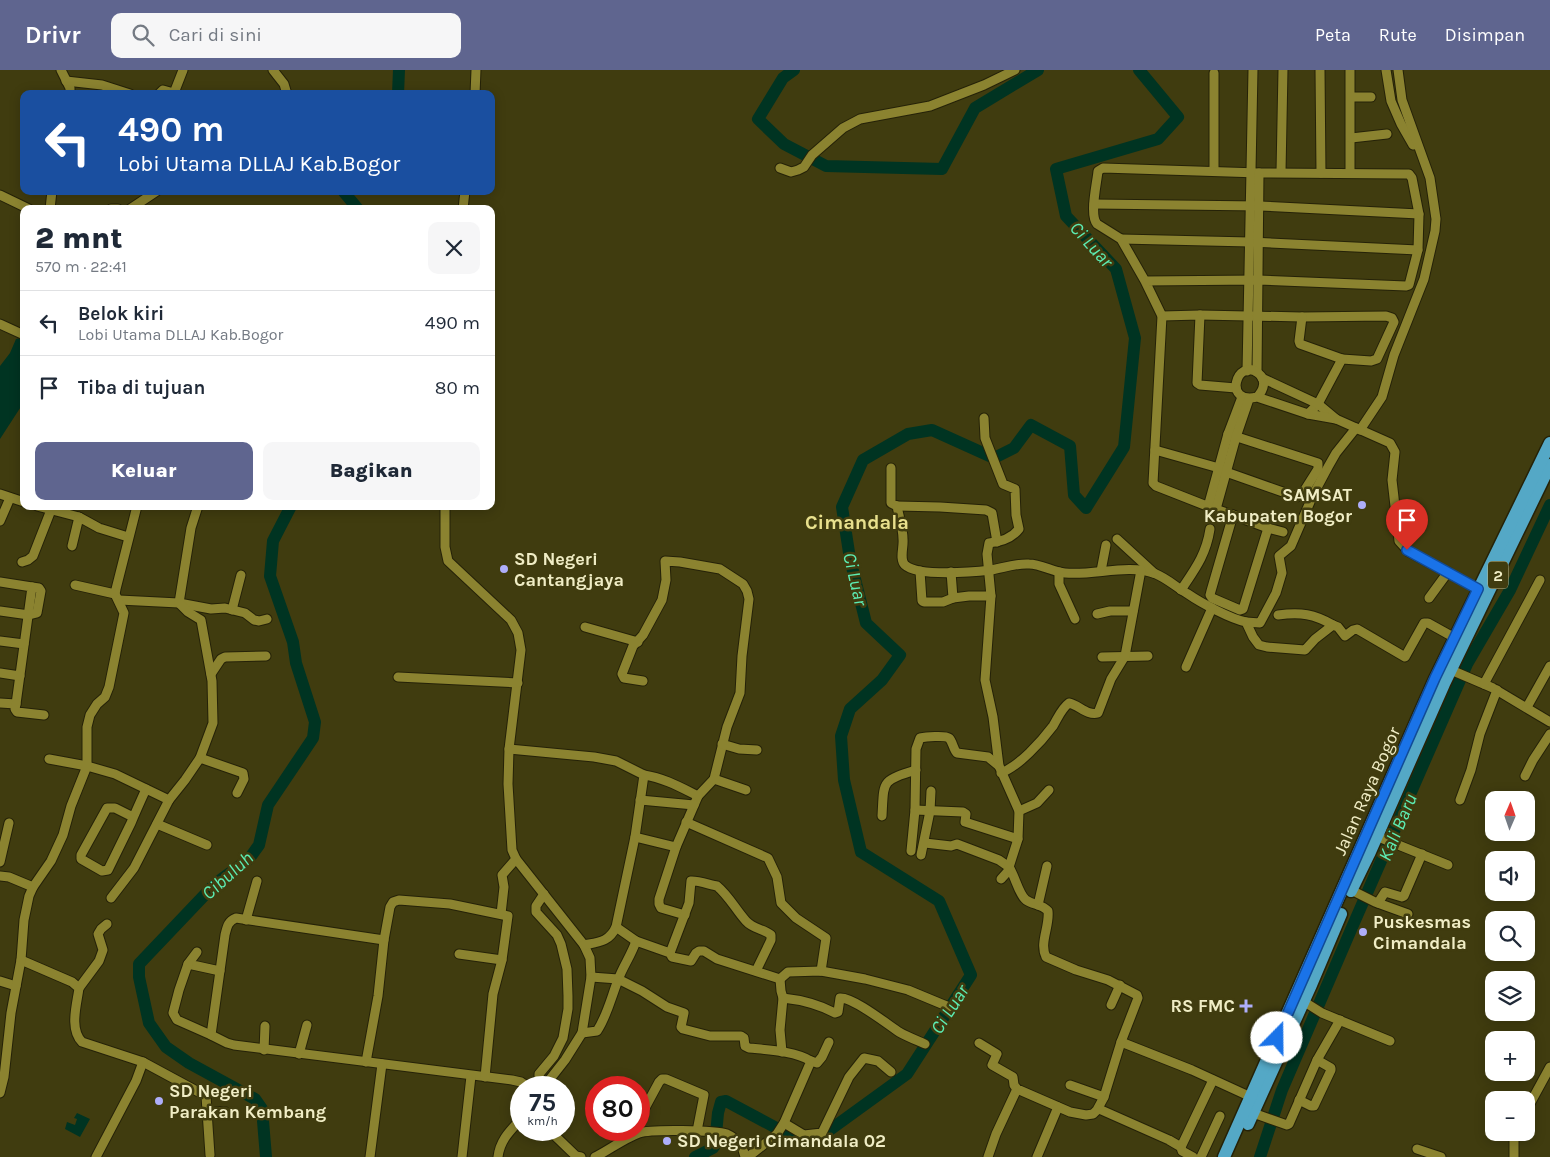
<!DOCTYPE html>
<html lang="id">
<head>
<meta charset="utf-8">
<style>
	body { margin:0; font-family:Karla,sans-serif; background:#f6f6f7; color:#1f2937; height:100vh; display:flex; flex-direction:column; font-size:19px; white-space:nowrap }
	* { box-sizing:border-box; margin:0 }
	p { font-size:16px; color:#747a83 }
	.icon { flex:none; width:28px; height:28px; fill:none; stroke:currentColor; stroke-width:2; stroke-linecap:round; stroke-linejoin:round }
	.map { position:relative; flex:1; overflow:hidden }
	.panel { position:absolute; left:20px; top:135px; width:475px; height:305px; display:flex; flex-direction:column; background:#fff; border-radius:10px; box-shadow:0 2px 12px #0003 }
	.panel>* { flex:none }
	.guide { position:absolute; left:20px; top:20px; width:475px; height:105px; border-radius:10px; box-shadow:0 2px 12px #0003; background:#1a4fa0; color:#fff; overflow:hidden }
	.needle { width:32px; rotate:2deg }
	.controls { position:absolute; left:1485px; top:721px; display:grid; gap:10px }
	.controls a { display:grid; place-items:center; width:50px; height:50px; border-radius:10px; background:#fff; box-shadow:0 2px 12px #0003; font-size:25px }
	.speed { position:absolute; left:510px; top:1006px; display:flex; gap:10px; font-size:25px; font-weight:700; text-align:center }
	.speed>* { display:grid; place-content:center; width:65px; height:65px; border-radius:50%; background:#fff; box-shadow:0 2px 12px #0003; line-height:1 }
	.speed small { font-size:12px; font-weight:400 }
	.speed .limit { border:8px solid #d22; background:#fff; color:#111 }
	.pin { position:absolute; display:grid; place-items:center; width:42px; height:42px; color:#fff; margin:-51px -21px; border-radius:50% 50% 50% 0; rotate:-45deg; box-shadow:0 0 5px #0007 }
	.pin .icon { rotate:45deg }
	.me { position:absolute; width:55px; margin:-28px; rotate:22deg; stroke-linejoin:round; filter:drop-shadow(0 0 4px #0008) }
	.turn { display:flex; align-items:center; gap:18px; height:105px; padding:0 15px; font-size:22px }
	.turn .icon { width:65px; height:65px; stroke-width:2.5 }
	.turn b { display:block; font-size:35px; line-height:42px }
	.round { display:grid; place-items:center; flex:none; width:52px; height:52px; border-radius:10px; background:#f6f6f7 }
	.head { display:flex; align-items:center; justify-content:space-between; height:85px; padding:0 15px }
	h1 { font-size:30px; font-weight:800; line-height:38px }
	.primary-button { display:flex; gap:10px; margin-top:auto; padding:10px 15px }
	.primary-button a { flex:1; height:58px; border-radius:10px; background:#5f658f; color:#fff; font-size:20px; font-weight:800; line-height:58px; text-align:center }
	.primary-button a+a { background:#f6f6f7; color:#1f2937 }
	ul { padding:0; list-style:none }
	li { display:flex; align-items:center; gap:15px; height:65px; padding:0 15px; border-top:1px solid #e0e1e3 }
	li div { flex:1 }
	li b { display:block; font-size:19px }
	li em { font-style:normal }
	header { display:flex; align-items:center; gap:30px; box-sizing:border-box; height:70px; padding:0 25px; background:#5f658f; color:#fff }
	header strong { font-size:24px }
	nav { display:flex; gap:28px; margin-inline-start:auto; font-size:18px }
	.search { width:350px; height:45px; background:#f6f6f7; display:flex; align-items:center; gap:12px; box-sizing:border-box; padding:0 18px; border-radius:10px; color:#747a83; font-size:19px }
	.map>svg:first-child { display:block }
	.water { fill:#003422 }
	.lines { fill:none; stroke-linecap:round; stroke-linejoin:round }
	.river { stroke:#003422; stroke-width:12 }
	.minor-casing { stroke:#252208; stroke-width:11 }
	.highway-casing { stroke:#252208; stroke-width:15 }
	.minor { stroke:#8b8330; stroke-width:9 }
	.highway { stroke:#54a8c6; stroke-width:12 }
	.route-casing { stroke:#114b97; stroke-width:12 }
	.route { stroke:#1a73e8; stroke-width:9 }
	.poi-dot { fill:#aeaefa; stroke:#403c0f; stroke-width:2 }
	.labels { text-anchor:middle; stroke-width:5; stroke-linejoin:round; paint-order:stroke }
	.shield { fill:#403c0f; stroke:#bbb88e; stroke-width:1 }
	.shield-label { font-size:16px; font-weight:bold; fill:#f0edc5 }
	.poi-label { font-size:18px; font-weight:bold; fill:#f0edc5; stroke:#403c0f; text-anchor:start }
	.street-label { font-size:18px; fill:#f0edc5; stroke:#403c0f }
	.water-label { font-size:19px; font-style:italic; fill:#5cecb3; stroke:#403c0f }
	.quarter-label { font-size:20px; font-weight:bold; fill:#e8e08d; stroke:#403c0f }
</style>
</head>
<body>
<header>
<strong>Drivr</strong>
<div class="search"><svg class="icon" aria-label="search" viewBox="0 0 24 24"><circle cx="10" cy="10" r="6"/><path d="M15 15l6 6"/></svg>Cari di sini</div>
<nav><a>Peta</a><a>Rute</a><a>Disimpan</a></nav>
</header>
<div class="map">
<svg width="1550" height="1087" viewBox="0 0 1550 1087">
	<rect width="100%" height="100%" fill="#403c0f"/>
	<g class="water">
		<path d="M20 268 24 269V332L0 369V296L10 283 16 269Z"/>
		<path d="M77 1043 90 1049 80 1067 65 1059 67 1052 75 1055 77 1049 74 1048Z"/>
	</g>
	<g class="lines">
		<g class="river">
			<path d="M794 0 783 8 758 49 784 74 826 96 942 99 975 38 1038 0"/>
			<path d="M398 24 399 0"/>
			<path d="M343 121 358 139"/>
			<path d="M266 1087 262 1039 255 1029 189 993 166 977 149 953 139 907V894L216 813 249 789 259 775 268 735 313 668 315 652 296 593 293 572 270 506 273 471 291 436"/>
			<path d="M695 1087 713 1078 715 1075 718 1043 721 1032 726 1031 797 1069 827 1062 907 1004 971 905 939 831 861 782 844 710 841 666 850 639 882 610 900 585 866 553 850 489 842 437 863 390 908 364 932 360 994 388 1014 378 1031 355 1070 376 1074 425 1086 438 1124 377 1135 268 1116 199 1066 146 1056 99 1158 69 1178 47 1139 0"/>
			<path d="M1260 1087 1282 1020 1350 862 1467 594 1510 520 1550 435"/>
		</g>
		<defs>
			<g id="minor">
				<path d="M61 0 70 18V24"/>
				<path d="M273 0 284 14 287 24"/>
				<path d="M1320 0 1321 103"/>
				<path d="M1350 0V103"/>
				<path d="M1386 0 1391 31 1401 54 1413 75"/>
				<path d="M1214 3V100"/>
				<path d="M66 11 102 15 130 24"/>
				<path d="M159 24 163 20 174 23 183 0"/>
				<path d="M475 24 476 0"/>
				<path d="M1351 27H1371"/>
				<path d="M1351 68 1387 64"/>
				<path d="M780 98 791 102 798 100 804 97 812 85 843 58 860 49 930 36 984 15 1015 0"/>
				<path d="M1281 102 1283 0"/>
				<path d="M0 125 29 139"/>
				<path d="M1094 134 1260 136 1419 144"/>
				<path d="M50 139 52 121"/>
				<path d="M111 139H118"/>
				<path d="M130 139 157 121"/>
				<path d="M463 139 465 121"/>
				<path d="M1121 169 1250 172 1418 180"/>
				<path d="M1145 211 1258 210 1406 216 1409 215 1418 180 1419 144 1412 108 1409 104H1405L1259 103 1103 98 1098 101C1097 113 1089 145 1097 154L1121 169 1145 211 1162 246 1153 413 1156 416 1212 438 1233 445 1211 521 1210 525 1212 528 1240 540 1243 539 1268 458"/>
				<path d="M1200 245 1302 247 1386 246 1392 248 1394 252 1377 289 1371 291 1342 289 1318 334 1308 344"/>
				<path d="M1162 246 1200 245 1197 313 1200 315 1236 318"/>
				<path d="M1302 247 1299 271 1300 274 1342 289"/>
				<path d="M0 254 24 265"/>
				<path d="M1247 301 1253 0"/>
				<path d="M1257 302 1259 103"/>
				<path d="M1262 308 1318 334 1336 349 1390 373 1395 382 1392 410 1399 471 1409 482 1484 522"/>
				<path d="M1257 327C1264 320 1267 310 1258 303 1237 287 1222 335 1257 327L1308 344 1336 349"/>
				<path d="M1360 360 1382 327 1394 285 1424 209 1435 161 1436 149 1430 108 1402 30 1398 0"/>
				<path d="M1155 380 1219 398 1226 402 1297 427 1301 426 1318 399V393L1228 364"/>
				<path d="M891 398V433L897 436C899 447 903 458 903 469 904 477 899 489 905 495 918 507 974 502 991 500 1003 498 1017 493 1029 494 1041 494 1053 502 1065 503 1095 506 1128 493 1156 504 1168 509 1177 518 1188 524 1201 533 1231 549 1246 552L1253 567 1259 575 1267 577 1305 580 1315 569 1333 555 1338 557 1345 566 1353 560 1357 559 1405 587 1424 553H1428L1455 568"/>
				<path d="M0 424 24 432"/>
				<path d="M37 436 79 447 99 458 128 467"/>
				<path d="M445 436V477L448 491 511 550 518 563 521 580 509 679 508 714 512 780 516 789 584 875 590 888 591 907 582 963 565 990 543 1018"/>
				<path d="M897 436 940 437 986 440 992 443 997 472"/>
				<path d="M1208 437 1228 364 1242 327"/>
				<path d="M1216 439 1236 367 1249 329"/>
				<path d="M1233 445 1268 458 1283 462"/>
				<path d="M0 451 10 428"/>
				<path d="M1117 469 1154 503"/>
				<path d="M72 476 79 447"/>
				<path d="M22 492 28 490 33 486 51 440"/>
				<path d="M920 501 922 531 924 532H943L953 528 951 502"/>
				<path d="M1101 501 1106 475"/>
				<path d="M1059 502V514L1075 549"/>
				<path d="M0 512 32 517 16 634 0 633"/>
				<path d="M75 515 115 524"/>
				<path d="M1181 520C1195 499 1206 485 1210 459"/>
				<path d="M953 528 969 526H991"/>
				<path d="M1429 528 1448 502"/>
				<path d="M119 530 179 533 211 539 225 538 245 543 254 550 259 551 267 549"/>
				<path d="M232 540 241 505"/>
				<path d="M0 541 29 545 37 543 41 521 39 518 32 517"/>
				<path d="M1097 544 1110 541H1133"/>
				<path d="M1278 545C1301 542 1314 544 1333 555"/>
				<path d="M1246 552 1260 553 1276 523 1282 503 1279 486 1291 476 1313 425 1328 397 1336 383 1356 358"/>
				<path d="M585 557 638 572"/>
				<path d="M0 571 24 574"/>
				<path d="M1102 587 1148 586"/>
				<path d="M1186 597 1212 538"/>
				<path d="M1451 600 1493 618 1550 652"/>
				<path d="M0 603 20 606"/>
				<path d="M211 604 221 589 225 587 266 586"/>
				<path d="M398 607 518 613"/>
				<path d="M643 611 624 608 622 604 633 576 643 565 662 530 666 510 665 491 680 492 720 499 743 514 747 521 749 529 742 586 740 623 727 657 714 709 698 726 676 777 659 829V834L661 838 685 845"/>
				<path d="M1484 614 1540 510"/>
				<path d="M16 634 15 639 17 642 44 645"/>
				<path d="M1527 637 1550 596"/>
				<path d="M722 674 739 679 757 680"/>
				<path d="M509 679 594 687 616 691 644 705 635 767 616 857C609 872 599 872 584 875"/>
				<path d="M200 688 243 703 244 709 237 723"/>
				<path d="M49 689 87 696 115 704 169 730 185 710 200 688 213 653 212 611 201 550 188 542 179 533 191 458 198 436"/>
				<path d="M1001 703C1019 696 1041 672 1053 656 1058 648 1061 639 1069 633 1079 635 1087 646 1098 643L1111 609 1125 586 1141 500"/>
				<path d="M644 705C664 708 680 717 698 726"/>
				<path d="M1525 706 1533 690 1550 664"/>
				<path d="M714 709 746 720"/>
				<path d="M640 730 694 735"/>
				<path d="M1460 730 1471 700 1480 664 1497 620"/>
				<path d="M915 740 963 742 966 744 965 752 1018 769"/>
				<path d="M1019 741 1037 733 1049 720"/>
				<path d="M882 746C884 710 881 711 916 700"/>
				<path d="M133 747 115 738H107L81 785V789L102 801 108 800 131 753C136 741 141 730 146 719"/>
				<path d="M686 752 768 788 777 807 781 833 796 848 826 868 821 901"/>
				<path d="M157 754 207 775"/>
				<path d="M1376 766 1448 795"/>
				<path d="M635 767 676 777"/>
				<path d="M925 773 951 776 957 774 999 790 1009 797"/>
				<path d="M911 781 915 740 916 679 920 668C925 667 945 665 949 668 953 672 953 679 957 683L988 687 999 696"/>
				<path d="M921 785 930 741 931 721"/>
				<path d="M0 792 9 753"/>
				<path d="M0 806 9 807 33 817"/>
				<path d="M1001 809 1010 799"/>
				<path d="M1351 820 1375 832 1408 844"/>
				<path d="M544 824 536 836V842L557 865 561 874 567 899 568 926V939L563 968 554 986 539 1004V1007L546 1015"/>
				<path d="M111 828 134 798 169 730"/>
				<path d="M1378 833 1385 822 1402 827 1404 826 1422 784"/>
				<path d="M1038 835 1047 796"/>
				<path d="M501 844 504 817 502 805 516 789"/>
				<path d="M246 850 257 811"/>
				<path d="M616 857 636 871 670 883 672 887 691 891 696 883 699 881H704L717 889 780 909"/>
				<path d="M384 870 236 848C228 851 227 857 225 865L211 965 227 973 234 975 512 1010 521 1012 530 1018"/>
				<path d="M197 882 188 894 220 901"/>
				<path d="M670 883 689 833 691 811C696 810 711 815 717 816 729 826 736 840 746 851 753 859 764 859 771 865V870L756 901"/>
				<path d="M459 884 502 890"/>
				<path d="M21 890 72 912 79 918C77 934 69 959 82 972L143 992 206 1026 207 1041 226 1042"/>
				<path d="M188 894 179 920 173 943 177 950 211 965"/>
				<path d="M591 907 618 909 642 921 667 937 684 943 681 957 683 959 710 966H741L744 968 745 976 749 978C768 980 795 981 811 991L784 1053 777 1064 748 1087"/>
				<path d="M780 909 788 902 821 901 865 909 908 920 949 937"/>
				<path d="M780 909 781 921 783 928 780 960 782 982"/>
				<path d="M0 911 16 916"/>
				<path d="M79 918 99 891 103 880 98 864 101 859 107 854"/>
				<path d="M783 928C802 930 818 934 835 943L838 942 840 928C853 927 887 954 899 962 908 967 916 970 925 974"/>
				<path d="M1303 931 1322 943 1390 971"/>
				<path d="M1111 935 1120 915"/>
				<path d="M582 963 597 961C607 946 611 928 618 910 623 896 631 886 636 871"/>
				<path d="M1121 972 1192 1000 1251 1027"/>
				<path d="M979 973 997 984 992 995 1013 1007 1014 1015 1017 1019 1070 1042 1086 1045 1093 1044 1097 1040 1104 1027 1121 972 1138 928 1137 925 1108 910 1076 900 1046 887C1039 873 1050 856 1048 841 1042 834 1033 835 1026 830 1019 825 1015 806 1009 797L1018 769 1019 741 999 696 993 647 985 610 991 526 987 484 989 473C1000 472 1012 468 1019 459L1016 445 1015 419 1003 414 985 368 984 348"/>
				<path d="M264 980 265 956"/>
				<path d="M299 984 307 955"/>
				<path d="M811 991 817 993 822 987 829 972"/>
				<path d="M366 992 378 926 384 870 390 837 393 832 399 830 450 834 508 846 502 890 493 924 485 1007"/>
				<path d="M1070 1015 1104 1027"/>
				<path d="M0 1023 4 1007 11 943 21 890 24 850 29 826 33 817 51 791 63 765 71 736 87 696V657L90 645 97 634 105 627 109 617 124 543 115 524 116 519 137 436"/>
				<path d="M1299 1030 1311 1036H1314L1331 1000V998L1317 990"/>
				<path d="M1099 1039 1169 1070 1181 1077 1213 1010"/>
				<path d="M207 1041 210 1085"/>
				<path d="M1526 1041 1550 997"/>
				<path d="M1253 1043 1287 1055 1289 1054 1317 990 1340 950"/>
				<path d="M639 1049 659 1012 662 1009H666L704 1025 697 1061"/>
				<path d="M784 1053 804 1065 822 1063 849 1007 864 988 878 991 891 1002"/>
				<path d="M549 1060 576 1086 581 1087"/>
				<path d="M1181 1077 1182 1081 1193 1087"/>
				<path d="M1417 1079 1441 1087"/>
				<path d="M96 1087 136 1011 143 992"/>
				<path d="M370 1087 382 994"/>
				<path d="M462 1087 471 1006"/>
				<path d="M498 1087C500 1070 510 1061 521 1049"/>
				<path d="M595 1087C609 1080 623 1069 639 1063 650 1059 715 1060 727 1064 738 1069 743 1076 745 1087"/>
				<path d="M988 1087 996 1064 1017 1019"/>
				<path d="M1037 1087 1058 1037"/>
				<path d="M1201 1087 1220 1046"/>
				<path d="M1514 1087V1068L1516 1062"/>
			</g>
			<g id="highway">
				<path d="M1351 821 1369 784 1444 614 1550 395"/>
				<path d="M1248 1054 1311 915 1341 844"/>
				<path d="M1224 1087 1435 609 1550 373"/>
			</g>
		</defs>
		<use href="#minor" class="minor-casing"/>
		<use href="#highway" class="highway-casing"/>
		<use href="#minor" class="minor"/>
		<use href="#highway" class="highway"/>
	</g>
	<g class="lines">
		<defs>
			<path id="route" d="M1277 968 1435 608 1478 519 1407 480"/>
		</defs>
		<use href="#route" class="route-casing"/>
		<use href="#route" class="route"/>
	</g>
	<g class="poi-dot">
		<circle cx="1362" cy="435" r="5"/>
		<circle cx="504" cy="499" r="5"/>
		<circle cx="1363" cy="862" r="5"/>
		<path d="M1243.5 928.5h5v5h5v5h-5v5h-5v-5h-5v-5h5z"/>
		<circle cx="159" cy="1031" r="5"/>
		<circle cx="667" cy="1071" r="5"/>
	</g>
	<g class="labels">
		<rect class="shield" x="1488" y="491.5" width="20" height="27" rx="4"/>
		<g class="shield-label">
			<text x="1498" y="511">2</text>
		</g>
		<g class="poi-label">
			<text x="1352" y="431" text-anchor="end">SAMSAT<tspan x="1352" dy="21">Kabupaten Bogor</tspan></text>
			<text x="514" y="495">SD Negeri<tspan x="514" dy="21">Cantangjaya</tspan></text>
			<text x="1373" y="858">Puskesmas<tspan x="1373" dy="21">Cimandala</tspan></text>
			<text x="1235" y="942" text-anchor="end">RS FMC</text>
			<text x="169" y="1027">SD Negeri<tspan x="169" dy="21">Parakan Kembang</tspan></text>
			<text x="677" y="1077">SD Negeri Cimandala 02</text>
		</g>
		<g class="street-label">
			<text transform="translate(1367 721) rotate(-66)" y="6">Jalan Raya Bogor</text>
		</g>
		<g class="water-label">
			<text transform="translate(1092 174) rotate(48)" y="7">Ci Luar</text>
			<text transform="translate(856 509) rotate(77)" y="7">Ci Luar</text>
			<text transform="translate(1397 757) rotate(-67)" y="7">Kali Baru</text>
			<text transform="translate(227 805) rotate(-42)" y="7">Cibuluh</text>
			<text transform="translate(949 939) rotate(-57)" y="7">Ci Luar</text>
		</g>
		<g class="quarter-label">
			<text x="857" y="459">Cimandala</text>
		</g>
	</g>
</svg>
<div class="controls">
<a><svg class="needle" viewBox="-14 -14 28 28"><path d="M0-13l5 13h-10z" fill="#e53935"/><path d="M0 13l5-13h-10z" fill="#747a83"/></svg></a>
<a><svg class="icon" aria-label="sound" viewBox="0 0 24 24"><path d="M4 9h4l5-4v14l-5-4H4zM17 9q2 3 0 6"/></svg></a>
<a><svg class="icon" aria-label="search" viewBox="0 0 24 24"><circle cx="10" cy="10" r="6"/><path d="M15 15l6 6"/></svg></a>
<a><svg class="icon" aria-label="layers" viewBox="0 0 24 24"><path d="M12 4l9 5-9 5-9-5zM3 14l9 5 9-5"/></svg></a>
<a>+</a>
<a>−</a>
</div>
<div class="speed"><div>75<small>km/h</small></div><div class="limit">80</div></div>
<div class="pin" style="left:1407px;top:480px;background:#d93025"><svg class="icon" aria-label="arrive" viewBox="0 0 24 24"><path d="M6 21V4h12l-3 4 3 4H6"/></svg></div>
<svg class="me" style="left:1277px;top:968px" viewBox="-20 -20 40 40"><circle r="19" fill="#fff"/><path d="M0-13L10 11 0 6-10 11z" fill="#1a73e8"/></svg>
<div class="guide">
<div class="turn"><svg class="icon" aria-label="left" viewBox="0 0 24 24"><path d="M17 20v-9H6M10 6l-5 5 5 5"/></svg><div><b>490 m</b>Lobi Utama DLLAJ Kab.Bogor</div></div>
</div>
<section class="panel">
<div class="head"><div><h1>2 mnt</h1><p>570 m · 22:41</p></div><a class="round"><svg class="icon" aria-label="close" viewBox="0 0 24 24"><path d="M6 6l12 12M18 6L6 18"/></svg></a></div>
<ul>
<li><svg class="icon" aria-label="left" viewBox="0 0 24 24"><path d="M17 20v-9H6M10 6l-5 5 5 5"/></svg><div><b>Belok kiri</b><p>Lobi Utama DLLAJ Kab.Bogor</p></div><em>490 m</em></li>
<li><svg class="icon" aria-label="arrive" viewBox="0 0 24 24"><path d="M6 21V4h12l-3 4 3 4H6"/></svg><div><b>Tiba di tujuan</b></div><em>80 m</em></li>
</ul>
<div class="primary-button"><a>Keluar</a><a>Bagikan</a></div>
</section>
</div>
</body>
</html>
